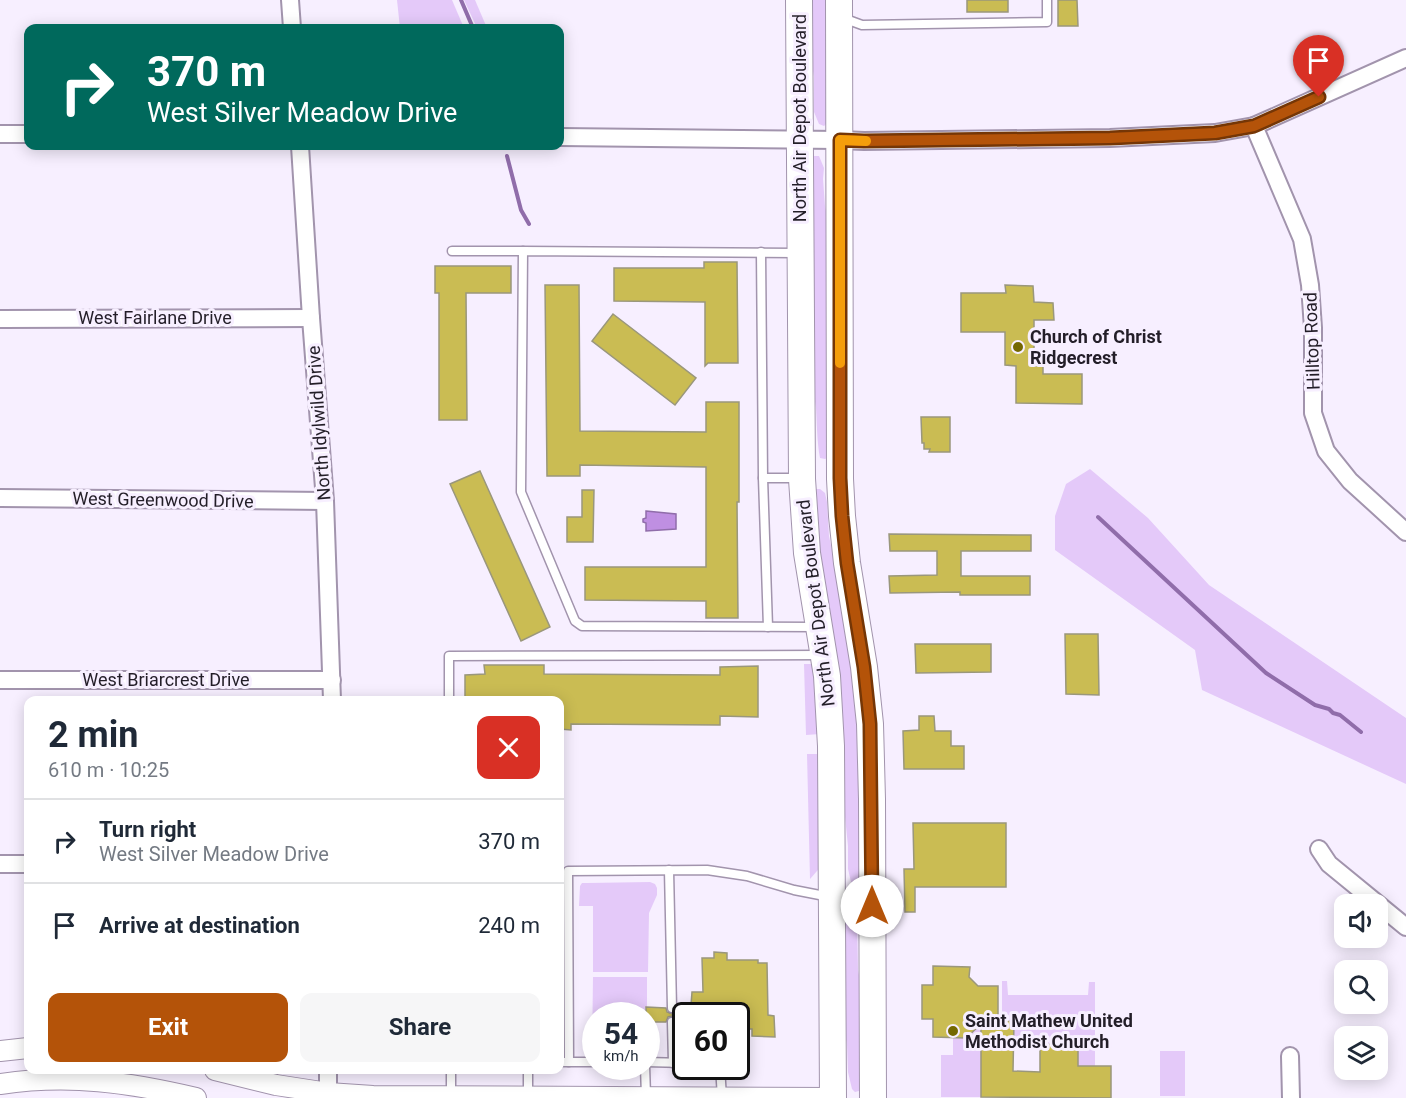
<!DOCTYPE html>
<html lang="en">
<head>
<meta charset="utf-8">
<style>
	body { margin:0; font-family:Roboto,sans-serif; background:#f6f6f7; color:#1f2937; height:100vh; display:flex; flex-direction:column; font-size:22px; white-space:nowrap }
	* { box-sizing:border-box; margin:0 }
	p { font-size:20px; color:#747a83 }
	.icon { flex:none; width:33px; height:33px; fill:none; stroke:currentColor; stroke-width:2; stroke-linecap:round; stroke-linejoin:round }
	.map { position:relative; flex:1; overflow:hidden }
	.side { position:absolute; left:24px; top:696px; width:540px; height:378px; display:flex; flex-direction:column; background:#fff; border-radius:12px; box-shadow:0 3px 15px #0003 }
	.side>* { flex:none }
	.top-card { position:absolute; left:24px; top:24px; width:540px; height:126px; border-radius:12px; box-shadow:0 3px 15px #0003; background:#00695c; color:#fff; overflow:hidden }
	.fabs { position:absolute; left:1334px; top:894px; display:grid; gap:12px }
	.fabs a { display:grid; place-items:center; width:54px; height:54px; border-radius:12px; background:#fff; box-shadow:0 3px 15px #0003; font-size:30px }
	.speed { position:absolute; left:582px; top:1002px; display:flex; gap:12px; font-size:30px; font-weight:700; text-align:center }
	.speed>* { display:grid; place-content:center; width:78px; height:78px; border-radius:50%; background:#fff; box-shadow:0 3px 15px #0003; line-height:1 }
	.speed small { font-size:15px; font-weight:400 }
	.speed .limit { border:3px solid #111; border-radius:9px; background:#fff; color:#111 }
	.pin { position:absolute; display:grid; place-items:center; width:51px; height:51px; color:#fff; margin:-62px -26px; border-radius:50% 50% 50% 0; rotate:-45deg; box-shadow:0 0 6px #0007 }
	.pin .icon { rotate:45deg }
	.me { position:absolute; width:66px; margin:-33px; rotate:0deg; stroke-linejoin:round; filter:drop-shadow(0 0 4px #0008) }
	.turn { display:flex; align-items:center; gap:21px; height:126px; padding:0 24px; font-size:27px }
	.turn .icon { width:78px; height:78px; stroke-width:2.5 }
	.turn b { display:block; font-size:42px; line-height:51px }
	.round { display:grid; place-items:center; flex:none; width:63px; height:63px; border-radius:12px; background:#f6f6f7 }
	.overview { display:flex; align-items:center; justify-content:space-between; height:102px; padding:0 24px }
	h1 { font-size:36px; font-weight:700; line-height:45px }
	.primary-button { display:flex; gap:12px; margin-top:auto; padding:12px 24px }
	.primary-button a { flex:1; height:69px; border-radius:12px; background:#b45309; color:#fff; font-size:24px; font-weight:700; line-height:69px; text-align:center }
	.primary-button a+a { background:#f6f6f7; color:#1f2937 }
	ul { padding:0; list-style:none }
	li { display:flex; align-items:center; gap:18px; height:84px; padding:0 24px; border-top:2px solid #e0e1e3 }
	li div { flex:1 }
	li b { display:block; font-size:22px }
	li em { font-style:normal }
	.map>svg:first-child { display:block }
	.green { fill:#e4c9f9 }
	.water { fill:#bf8fe2; stroke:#906daa; stroke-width:1.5 }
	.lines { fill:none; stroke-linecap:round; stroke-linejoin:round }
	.stream { stroke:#906daa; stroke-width:4 }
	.building { fill:#cabc53; stroke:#9a977c; stroke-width:1.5 }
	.service-casing { stroke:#a294ad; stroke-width:11 }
	.minor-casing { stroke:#a294ad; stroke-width:20 }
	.tertiary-casing { stroke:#a294ad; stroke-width:22 }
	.primary-casing { stroke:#a294ad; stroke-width:28 }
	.service { stroke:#fff; stroke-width:8 }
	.minor { stroke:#fff; stroke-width:16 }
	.tertiary { stroke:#fff; stroke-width:20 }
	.primary { stroke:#fff; stroke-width:26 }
	.route-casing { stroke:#753606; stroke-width:15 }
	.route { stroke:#b45309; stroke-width:10 }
	.slow { stroke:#f59e0b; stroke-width:10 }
	.poi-dot { fill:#746800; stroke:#f7efff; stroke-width:2 }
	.labels { text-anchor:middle; stroke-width:6; stroke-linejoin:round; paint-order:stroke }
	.street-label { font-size:18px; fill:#231e28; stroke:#f7efff }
	.poi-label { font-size:18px; font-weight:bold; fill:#231e28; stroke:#f7efff; text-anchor:start }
</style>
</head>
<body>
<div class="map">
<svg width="1406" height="1098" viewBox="0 0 1406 1098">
	<rect width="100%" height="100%" fill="#f7efff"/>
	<g class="green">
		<path d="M397 0H452L464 28H400Z"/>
		<path d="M464 0H475L487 28H477Z"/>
		<path d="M806 0H829L827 123 824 126 819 124 814 112V76L808 45Z"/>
		<path d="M813 156H819L824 168 823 179 825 206 829 228V457L825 459 820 458C817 442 817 425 816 408 815 400 813 392 811 384L807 171Z"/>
		<path d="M1090 469 1148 518 1209 585 1406 718V784L1202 690 1195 650 1055 550V516L1066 484Z"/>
		<path d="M816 489H820L825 493 827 502 829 536 857 669 864 871 859 882 855 884 851 882 848 869V846L812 494Z"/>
		<path d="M804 664H818L820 734 806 735Z"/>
		<path d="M807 754H820L824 863 810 879Z"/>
		<path d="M650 882 655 884 657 888V895L649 913 648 972H593V906H579L580 886 582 883H587Z"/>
		<path d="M846 911H851L857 918 858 970 863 995V1086L859 1091 855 1092 852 1089 848 1072 847 1045 842 1015 843 917Z"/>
		<path d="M593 977H647V1007L645 1008V1015L596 1016 595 1053H592Z"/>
		<path d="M1002 981H1007L1008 995H1088L1089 982H1095V1066L1078 1086V1045L1042 1044 1041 1037 1013 1048 1014 1021H1002Z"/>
		<path d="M981 1024V1097H941V1055H953V1038H966Z"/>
		<rect x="1160" y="1051" width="25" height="45"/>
	</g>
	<path class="water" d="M646 511 676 514V529L646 531V523L643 522V519L646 518Z"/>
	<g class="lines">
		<g class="stream">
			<path d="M461 0 473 28"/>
			<path d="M507 156 521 210 529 224"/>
			<path d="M1098 517 1266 673 1315 705 1329 709 1333 713 1340 715 1361 732"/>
		</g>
	</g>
	<g class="building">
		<rect x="967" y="0" width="41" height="12"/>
		<path d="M1058 0H1077L1078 26H1058Z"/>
		<path d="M704 262H737L738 363H708L705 366V302L614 301V268H704Z"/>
		<path d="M435 266H511V293H466L467 420H439V293H435Z"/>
		<path d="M545 285H579L580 431 706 432V402H739V502H737L738 618H706V601L585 600V567H706V467L580 465V476H547Z"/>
		<path d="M1005 285 1033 286 1034 302 1053 303 1054 320H1034V366H1043V374H1082V404L1016 403V366L1005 365V332H961V293H1006Z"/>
		<path d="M613 314 696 378 675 405 592 341Z"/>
		<path d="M921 417H950V452H929L930 449H924V443H922Z"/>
		<path d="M480 471 550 627 521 641 450 484Z"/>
		<path d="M582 490H594L593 542H567V517H582Z"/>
		<path d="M889 534 1031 535V551H961V576H1030V595H960V592L890 593 889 576 937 575V551H890Z"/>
		<path d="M1065 634H1098L1099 695 1066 694Z"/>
		<path d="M915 644H991V672L916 673Z"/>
		<path d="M484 665H544V674L720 675V667L758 666V717L720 716V725L571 724V730L560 729V700H465V675L485 674Z"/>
		<path d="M919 716H934L935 731H951V746H964V769H904L903 731 919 730Z"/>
		<path d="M913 823H1006V887H915V912H905L904 869H914Z"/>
		<path d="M714 952 727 953V960H758V963H767L768 1015 774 1016 775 1037 752 1036V1029H747V1024H736V1016H689V1005H691L692 992H703L702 958H714Z"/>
		<path d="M933 966 970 967 969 977 978 986H998V1021H1014L1013 1071 1040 1072V1044L1078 1045V1066H1111V1098L981 1097V1024L966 1038 933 1037V1019H922V985H933Z"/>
		<path d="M646 1007 666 1008 667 1012 672 1014 676 1013 678 1008H686V1022H678L677 1018 672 1016 668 1017 666 1022H646Z"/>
	</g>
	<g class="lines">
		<defs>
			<g id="service">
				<path d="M843 18 862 25 1047 22V0"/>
				<path d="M452 251H523"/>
				<path d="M761 252 763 478 768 627"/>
				<path d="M797 253 523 251 521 492 575 621 582 626 815 627"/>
				<path d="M763 478H798"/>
				<path d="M449 700V656L821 655"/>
				<path d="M669 870 672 1008"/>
				<path d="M672 1022 673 1063"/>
				<path d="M560 1062H596"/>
				<path d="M569 1062 568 871 707 870 747 876 794 890 871 905"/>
				<path d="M646 1062 686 1063"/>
				<path d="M645 1066 646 1096"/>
				<path d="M720 1066 722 1098"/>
				<path d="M451 1096V1070"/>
				<path d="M528 1097V1070"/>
			</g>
			<g id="minor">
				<path d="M290 0 292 28"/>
				<path d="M1254 126 1302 239 1310 285 1313 328V413L1326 451 1350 481 1406 532"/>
				<path d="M0 134H28"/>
				<path d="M560 137 840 140 864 141 1110 138 1215 133 1254 126 1406 58"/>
				<path d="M300 146 311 318 325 501 332 700"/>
				<path d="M0 319 311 318"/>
				<path d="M0 498 325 501"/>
				<path d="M0 680H332"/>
				<path d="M1319 849 1329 864 1406 927"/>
				<path d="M0 864H28"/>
				<path d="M1290 1056 1291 1098"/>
				<path d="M328 1098V1070"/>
			</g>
			<g id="tertiary">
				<path d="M0 1051 28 1048"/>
				<path d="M215 1070 276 1085 328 1093 373 1096 834 1098"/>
				<path d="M0 1084C69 1074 128 1082 196 1098"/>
			</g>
			<g id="primary">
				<path d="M799 0 802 479 807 553 827 676 831 746 833 1098"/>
				<path d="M839 0 840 479 842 516 847 563 864 667 870 724 872 799 873 1098"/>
			</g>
		</defs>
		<use href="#service" class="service-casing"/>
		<use href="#minor" class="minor-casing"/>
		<use href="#tertiary" class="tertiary-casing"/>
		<use href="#primary" class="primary-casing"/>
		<use href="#service" class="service"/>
		<use href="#minor" class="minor"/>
		<use href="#tertiary" class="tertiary"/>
		<use href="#primary" class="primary"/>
	</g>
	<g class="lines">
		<defs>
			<path id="route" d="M872 906 870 724 864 667 847 563 842 516 840 478V140L864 141 1110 138 1215 133 1254 126 1319 97"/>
		</defs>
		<use href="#route" class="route-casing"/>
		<use href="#route" class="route"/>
		<path class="slow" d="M840 363V140L866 141"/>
	</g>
	<g class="poi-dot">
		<circle cx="1018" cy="347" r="6"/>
		<circle cx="953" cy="1031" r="6"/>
	</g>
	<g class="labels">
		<g class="street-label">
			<text transform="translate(800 118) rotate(-90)" y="6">North Air Depot Boulevard</text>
			<text x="155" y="324">West Fairlane Drive</text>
			<text transform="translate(1312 341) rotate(-92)" y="6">Hilltop Road</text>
			<text transform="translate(319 423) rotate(-94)" y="6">North Idylwild Drive</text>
			<text transform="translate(163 500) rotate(1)" y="6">West Greenwood Drive</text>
			<text transform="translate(816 603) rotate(-97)" y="6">North Air Depot Boulevard</text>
			<text x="166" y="686">West Briarcrest Drive</text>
		</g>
		<g class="poi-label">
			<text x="1030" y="343">Church of Christ<tspan x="1030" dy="21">Ridgecrest</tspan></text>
			<text x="965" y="1027">Saint Mathew United<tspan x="965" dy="21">Methodist Church</tspan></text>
		</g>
	</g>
</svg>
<div class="fabs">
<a><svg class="icon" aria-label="sound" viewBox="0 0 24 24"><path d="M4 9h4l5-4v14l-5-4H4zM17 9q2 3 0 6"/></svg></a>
<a><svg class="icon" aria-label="search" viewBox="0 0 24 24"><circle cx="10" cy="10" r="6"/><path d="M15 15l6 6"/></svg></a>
<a><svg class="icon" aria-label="layers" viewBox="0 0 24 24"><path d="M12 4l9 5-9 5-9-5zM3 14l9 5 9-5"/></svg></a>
</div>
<div class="speed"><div>54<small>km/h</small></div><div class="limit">60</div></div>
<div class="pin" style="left:1319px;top:97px;background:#d93025"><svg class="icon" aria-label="arrive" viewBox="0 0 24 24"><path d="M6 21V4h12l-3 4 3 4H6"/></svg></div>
<svg class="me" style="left:872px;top:906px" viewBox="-20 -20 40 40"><circle r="19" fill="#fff"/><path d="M0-13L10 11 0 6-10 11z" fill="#b45309"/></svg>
<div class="top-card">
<div class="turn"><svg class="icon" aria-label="right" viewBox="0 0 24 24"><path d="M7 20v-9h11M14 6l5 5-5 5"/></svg><div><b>370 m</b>West Silver Meadow Drive</div></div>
</div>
<section class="side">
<div class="overview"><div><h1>2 min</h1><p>610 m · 10:25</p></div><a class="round" style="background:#d93025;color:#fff"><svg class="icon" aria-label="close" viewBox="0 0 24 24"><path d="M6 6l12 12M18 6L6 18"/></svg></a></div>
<ul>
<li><svg class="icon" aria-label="right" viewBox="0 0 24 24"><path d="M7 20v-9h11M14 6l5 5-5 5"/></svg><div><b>Turn right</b><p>West Silver Meadow Drive</p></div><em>370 m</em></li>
<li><svg class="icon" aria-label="arrive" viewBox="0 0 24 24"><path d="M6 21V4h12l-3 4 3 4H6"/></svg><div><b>Arrive at destination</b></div><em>240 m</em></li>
</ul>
<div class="primary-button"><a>Exit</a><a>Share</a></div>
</section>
</div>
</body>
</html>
